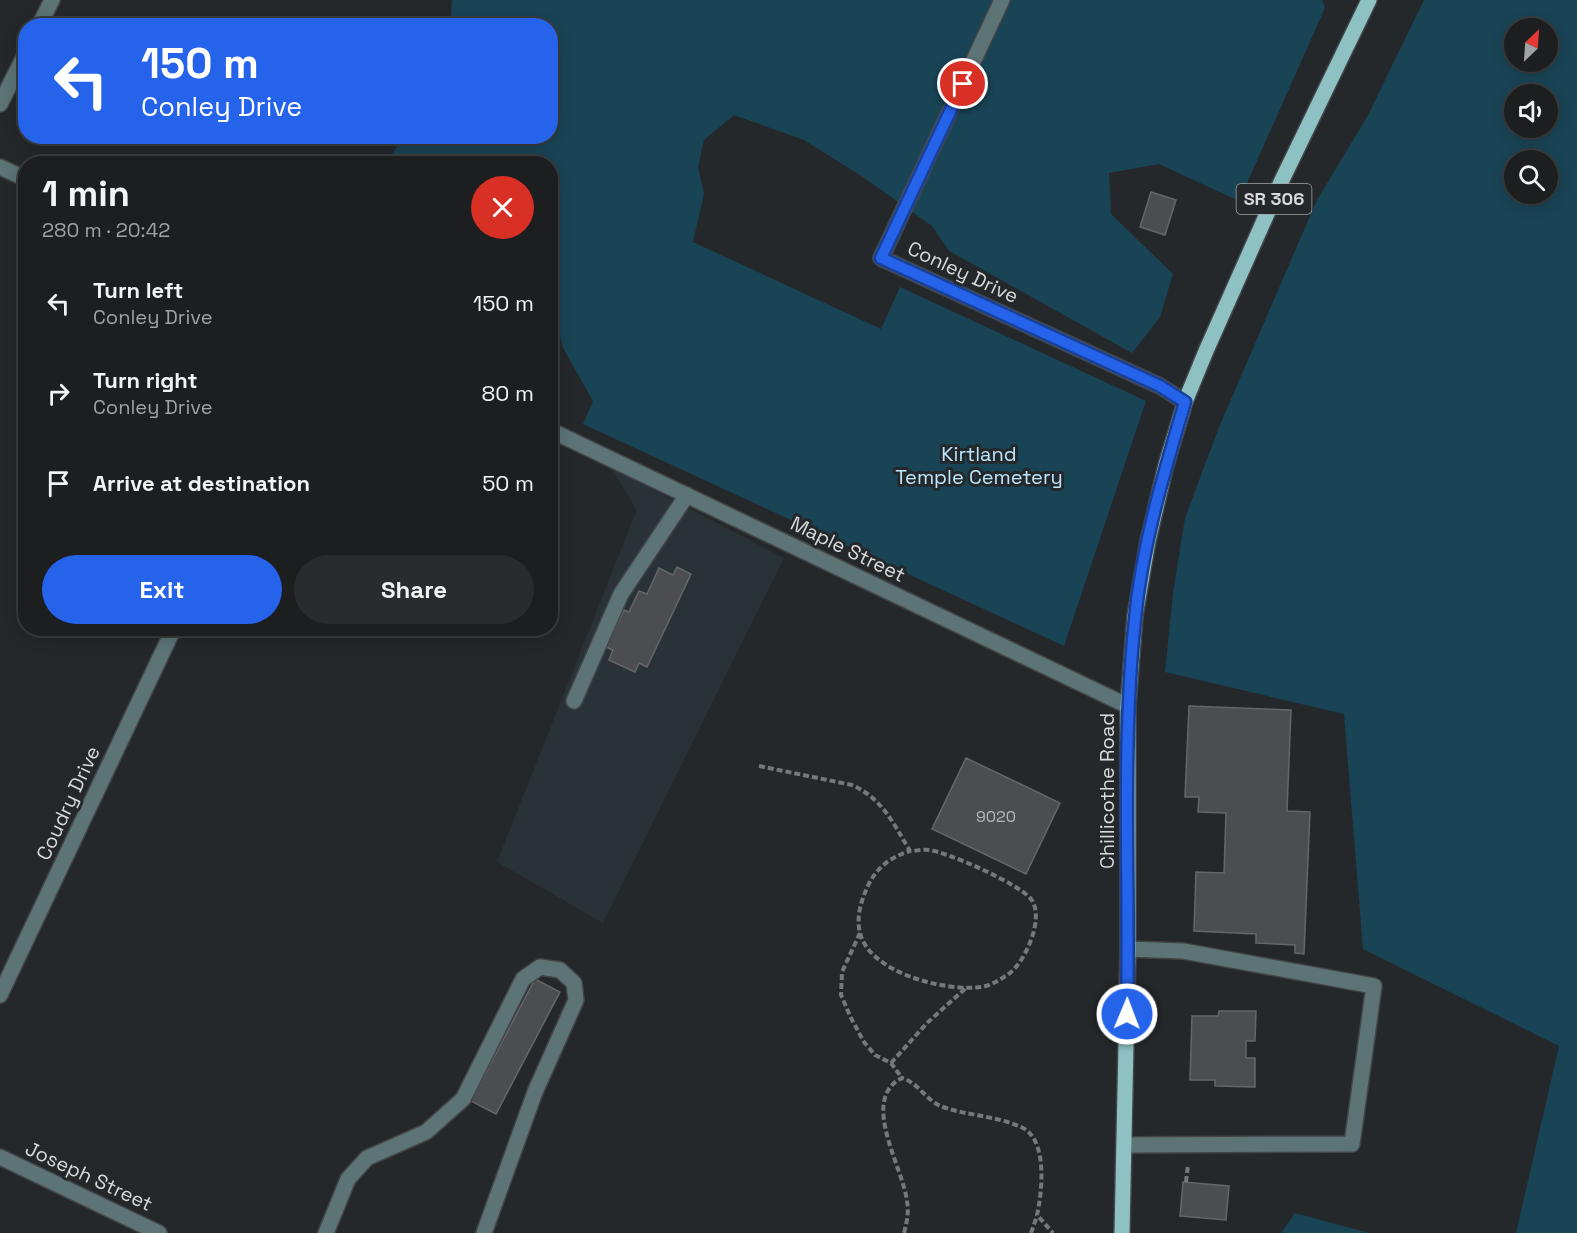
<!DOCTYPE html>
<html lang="en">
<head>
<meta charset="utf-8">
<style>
	body { margin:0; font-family:"Space Grotesk",sans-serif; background:#292b2d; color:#f1f3f6; height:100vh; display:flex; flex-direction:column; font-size:22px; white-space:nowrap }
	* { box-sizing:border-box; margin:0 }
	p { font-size:20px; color:#a0a2a5 }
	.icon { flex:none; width:33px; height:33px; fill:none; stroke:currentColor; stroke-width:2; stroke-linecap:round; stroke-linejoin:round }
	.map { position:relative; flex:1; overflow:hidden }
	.panel { position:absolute; left:18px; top:156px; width:540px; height:480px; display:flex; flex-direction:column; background:#1c1e20; border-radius:24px; box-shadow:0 3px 15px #0003,0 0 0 2px #3a3c3e }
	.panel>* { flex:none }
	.guide { position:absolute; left:18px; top:18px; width:540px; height:126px; border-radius:24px; box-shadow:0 3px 15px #0003,0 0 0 2px #3a3c3e; background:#2563eb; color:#fff; overflow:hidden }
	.needle { width:39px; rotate:25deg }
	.controls { position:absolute; left:1504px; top:18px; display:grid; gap:12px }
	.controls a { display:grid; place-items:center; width:54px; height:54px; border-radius:50%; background:#1c1e20; box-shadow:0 3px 15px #0003,0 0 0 2px #3a3c3e; font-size:30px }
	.pin { position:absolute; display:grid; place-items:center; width:51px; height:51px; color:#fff; margin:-26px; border:3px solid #fff; border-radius:50%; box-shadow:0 2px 6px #0007 }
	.me { position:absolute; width:66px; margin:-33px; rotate:1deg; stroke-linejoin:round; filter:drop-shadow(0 0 4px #0008) }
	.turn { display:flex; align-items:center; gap:21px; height:126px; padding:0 24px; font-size:27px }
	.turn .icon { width:78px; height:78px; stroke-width:2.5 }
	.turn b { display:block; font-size:42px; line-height:51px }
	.round { display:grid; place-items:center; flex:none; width:63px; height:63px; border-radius:32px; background:#292b2d }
	.headline { display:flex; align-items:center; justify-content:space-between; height:102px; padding:0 24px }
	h1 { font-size:36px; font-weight:700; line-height:45px }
	.cta { display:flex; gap:12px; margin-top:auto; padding:12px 24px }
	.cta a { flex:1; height:69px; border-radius:36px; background:#2563eb; color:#fff; font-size:24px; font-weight:700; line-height:69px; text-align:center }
	.cta a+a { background:#292b2d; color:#f1f3f6 }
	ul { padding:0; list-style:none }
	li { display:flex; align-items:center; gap:18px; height:90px; padding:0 24px }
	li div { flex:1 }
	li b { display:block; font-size:22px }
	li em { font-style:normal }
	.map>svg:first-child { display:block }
	.built { fill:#293337 }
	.green { fill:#194456; fill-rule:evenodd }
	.building { fill:#4c4d50; stroke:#646669; stroke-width:1.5 }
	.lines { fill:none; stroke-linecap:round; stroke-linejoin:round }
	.minor-casing { stroke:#424446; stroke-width:18 }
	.major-casing { stroke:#424446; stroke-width:18 }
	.path { stroke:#76787a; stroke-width:4; stroke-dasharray:6 3; stroke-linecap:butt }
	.minor { stroke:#5c7476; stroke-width:15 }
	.major { stroke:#8dc1c4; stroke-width:15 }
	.route-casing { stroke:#184099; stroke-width:15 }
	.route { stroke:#2563eb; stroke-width:10 }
	.labels { text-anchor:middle; stroke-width:6; stroke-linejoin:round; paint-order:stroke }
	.number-label { font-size:16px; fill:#b5b7b8 }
	.shield { fill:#25282a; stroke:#a2a5a6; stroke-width:1.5 }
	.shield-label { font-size:18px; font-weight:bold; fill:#d8dadb }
	.street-label { font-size:20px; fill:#d8dadb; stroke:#25282a }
	.park-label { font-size:20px; fill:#bae7fe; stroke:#25282a }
</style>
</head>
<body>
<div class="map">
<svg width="1577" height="1233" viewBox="0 0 1577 1233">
	<rect width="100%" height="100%" fill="#25282a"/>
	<path class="built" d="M610 467 784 558 603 923 497 862 637 510Z"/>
	<g class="green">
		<path d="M452 0H1322L1325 8 1239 201 1159 164 1109 173 1111 214 1173 274 1160 317 1132 353 949 251 932 226 863 177 804 140 734 115 704 140 698 167 704 194 693 242 881 329 900 287 1146 401 1064 646 583 424 593 401 563 348 551 299 550 164H385L404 137 550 136V26L450 25Z"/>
		<path d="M1424 0H1577V1233H1516L1559 1046 1363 949 1344 714 1165 672 1173 593 1185 518 1219 427 1317 200 1367 117ZM1548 28V62H1515V28ZM1515 94H1548V128H1515ZM1548 160V194H1515V160Z"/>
		<path d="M1295 1213 1369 1233H1281Z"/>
	</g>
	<g class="building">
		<path d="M1151 192 1176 200 1165 235 1140 227Z"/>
		<path d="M677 567 691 574 647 667 639 663 635 672 609 660 613 650 606 647 624 610 629 612 639 591 647 594 659 568 673 575Z"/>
		<path d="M1189 706 1291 710 1287 811 1310 812 1304 954 1295 953V945L1256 943V934L1194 931 1196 872 1224 873 1226 813 1198 812 1199 797H1185Z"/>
		<path d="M966 758 1060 803 1026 874 932 829Z"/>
		<path d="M535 979 560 992 496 1114 471 1101Z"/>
		<path d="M1219 1011H1256L1255 1041H1246V1058H1255V1087L1215 1086V1080H1190L1192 1016H1218Z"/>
		<path d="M1183 1182 1229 1186 1226 1220 1180 1216Z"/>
	</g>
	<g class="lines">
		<defs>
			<g id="minor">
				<path d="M1002 0 881 258 1160 386 1185 402"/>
				<path d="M39 26 52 0"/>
				<path d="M0 104 26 53"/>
				<path d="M0 167 26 179"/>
				<path d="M550 430 1128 706"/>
				<path d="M574 701 621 594 687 495"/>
				<path d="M0 995 174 628"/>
				<path d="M1124 1145 1352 1144 1374 986 1183 951 1128 949"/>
				<path d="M0 1157 159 1233"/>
				<path d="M326 1233 348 1179 367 1158 426 1132 463 1099 523 979 540 967 560 970 574 983 576 1000 535 1092 484 1233"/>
			</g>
			<path id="major" d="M1122 1233 1128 949V706L1135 616 1148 541 1166 465 1185 402 1206 351 1282 180 1369 0"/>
		</defs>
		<use href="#minor" class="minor-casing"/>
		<use href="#major" class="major-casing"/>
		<g class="path">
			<path d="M759 766 852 785C883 799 893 823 910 851 916 851 923 849 929 850 948 852 1019 884 1031 899 1045 917 1026 960 1010 973 1001 979 992 985 982 987 945 992 870 973 860 933 856 918 861 901 867 888 875 869 890 857 910 851"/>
			<path d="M860 933 842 972 841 995 851 1018 864 1042 875 1055 891 1063 902 1078"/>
			<path d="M891 1063 927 1023 966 988"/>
			<path d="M1186 1182 1188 1165"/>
			<path d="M904 1233C907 1222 909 1212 907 1201 903 1167 859 1099 902 1078 919 1083 926 1101 943 1107 969 1116 998 1116 1023 1128 1048 1141 1042 1193 1037 1215L1053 1233"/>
			<path d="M1031 1233 1037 1216"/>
		</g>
		<use href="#minor" class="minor"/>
		<use href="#major" class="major"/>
	</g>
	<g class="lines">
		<defs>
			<path id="route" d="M963 84 881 258 1160 386 1185 402C1164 473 1142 545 1135 619 1121 750 1130 883 1127 1014"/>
		</defs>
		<use href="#route" class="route-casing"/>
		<use href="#route" class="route"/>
	</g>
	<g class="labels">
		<g class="number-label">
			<text x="996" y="822">9020</text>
		</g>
		<rect class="shield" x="1236.5" y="184" width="75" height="30" rx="4.5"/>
		<g class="shield-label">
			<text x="1274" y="205">SR 306</text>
		</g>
		<g class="street-label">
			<text transform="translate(963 272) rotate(25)" y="7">Conley Drive</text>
			<text transform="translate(848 549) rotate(26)" y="7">Maple Street</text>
			<text transform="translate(1107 791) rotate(-90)" y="7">Chillicothe Road</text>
			<text transform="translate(68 803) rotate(-65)" y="7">Coudry Drive</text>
			<text transform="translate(89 1176) rotate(25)" y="7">Joseph Street</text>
		</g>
		<g class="park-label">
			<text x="979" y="461">Kirtland<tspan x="979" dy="23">Temple Cemetery</tspan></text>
		</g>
	</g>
</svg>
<div class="controls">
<a><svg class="needle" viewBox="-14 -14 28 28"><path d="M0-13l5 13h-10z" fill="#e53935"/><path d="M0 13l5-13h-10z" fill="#a0a2a5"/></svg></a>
<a><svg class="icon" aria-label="sound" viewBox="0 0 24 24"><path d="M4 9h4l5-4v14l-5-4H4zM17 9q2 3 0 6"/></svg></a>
<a><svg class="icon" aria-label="search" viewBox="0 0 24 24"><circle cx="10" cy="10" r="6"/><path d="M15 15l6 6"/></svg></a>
</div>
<div class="pin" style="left:963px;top:84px;background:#d93025"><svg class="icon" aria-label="arrive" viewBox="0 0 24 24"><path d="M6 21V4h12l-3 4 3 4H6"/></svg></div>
<svg class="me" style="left:1127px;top:1014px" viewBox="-20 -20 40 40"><circle r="17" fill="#2563eb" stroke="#fff" stroke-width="3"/><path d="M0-11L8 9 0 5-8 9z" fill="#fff"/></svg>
<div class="guide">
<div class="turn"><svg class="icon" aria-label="left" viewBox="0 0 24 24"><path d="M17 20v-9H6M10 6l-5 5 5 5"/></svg><div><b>150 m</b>Conley Drive</div></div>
</div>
<section class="panel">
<div class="headline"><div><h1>1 min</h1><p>280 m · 20:42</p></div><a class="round" style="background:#d93025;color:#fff"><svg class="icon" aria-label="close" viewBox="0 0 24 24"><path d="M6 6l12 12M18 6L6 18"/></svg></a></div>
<ul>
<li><svg class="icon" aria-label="left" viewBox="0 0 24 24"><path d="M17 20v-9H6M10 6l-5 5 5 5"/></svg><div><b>Turn left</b><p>Conley Drive</p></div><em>150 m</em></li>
<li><svg class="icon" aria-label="right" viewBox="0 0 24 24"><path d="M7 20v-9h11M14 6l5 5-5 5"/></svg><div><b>Turn right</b><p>Conley Drive</p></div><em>80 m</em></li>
<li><svg class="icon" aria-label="arrive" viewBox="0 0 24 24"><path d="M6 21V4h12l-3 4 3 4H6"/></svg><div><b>Arrive at destination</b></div><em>50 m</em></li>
</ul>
<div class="cta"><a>Exit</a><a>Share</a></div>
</section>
</div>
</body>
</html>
